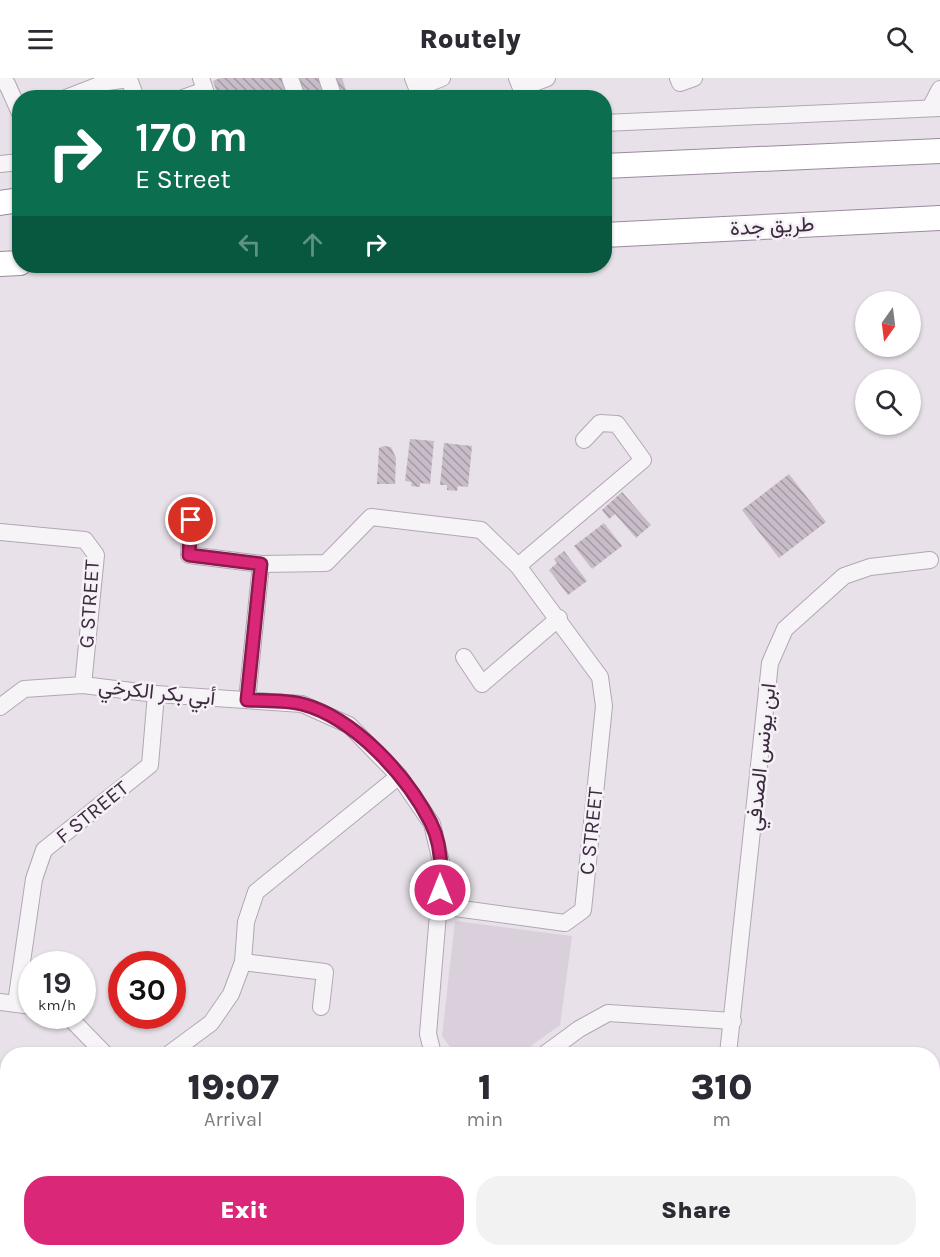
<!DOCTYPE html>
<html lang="en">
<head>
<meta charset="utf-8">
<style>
	body { margin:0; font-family:Karla,Vazirmatn,sans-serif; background:#f2f2f3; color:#2b2b33; height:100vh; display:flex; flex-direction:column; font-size:22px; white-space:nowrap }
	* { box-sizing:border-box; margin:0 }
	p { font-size:20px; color:#7c7c81 }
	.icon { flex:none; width:33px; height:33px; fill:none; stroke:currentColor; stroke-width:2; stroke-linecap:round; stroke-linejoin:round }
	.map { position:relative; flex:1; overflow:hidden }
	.details { position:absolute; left:0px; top:969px; width:940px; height:210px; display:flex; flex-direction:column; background:#fff; border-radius:24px 24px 0 0; box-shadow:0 2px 4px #0004 }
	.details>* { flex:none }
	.top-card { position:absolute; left:12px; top:12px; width:600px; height:183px; border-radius:24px; box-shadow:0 2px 4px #0004; background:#0b6e4f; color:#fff; overflow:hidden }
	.needle { width:39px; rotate:194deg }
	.buttons { position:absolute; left:855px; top:213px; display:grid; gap:12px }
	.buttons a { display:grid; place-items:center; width:66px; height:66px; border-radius:50%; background:#fff; box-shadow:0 2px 4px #0004; font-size:30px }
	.speed { position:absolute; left:18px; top:873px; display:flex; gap:12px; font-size:30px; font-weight:700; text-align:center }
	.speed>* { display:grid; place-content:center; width:78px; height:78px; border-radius:50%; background:#fff; box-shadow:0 2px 4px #0004; line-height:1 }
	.speed small { font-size:15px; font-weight:400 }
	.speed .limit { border:9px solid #d22; background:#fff; color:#111 }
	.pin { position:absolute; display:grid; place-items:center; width:51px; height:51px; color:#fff; margin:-26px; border:3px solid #fff; border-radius:50%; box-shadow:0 2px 6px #0007 }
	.me { position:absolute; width:66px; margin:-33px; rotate:0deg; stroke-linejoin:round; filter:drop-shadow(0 0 4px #0008) }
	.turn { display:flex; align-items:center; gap:21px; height:126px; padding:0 24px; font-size:27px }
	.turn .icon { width:78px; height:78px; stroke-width:2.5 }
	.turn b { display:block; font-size:42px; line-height:51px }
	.lanes { display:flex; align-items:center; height:57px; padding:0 24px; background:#0003; justify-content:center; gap:30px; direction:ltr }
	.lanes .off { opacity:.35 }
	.eta { display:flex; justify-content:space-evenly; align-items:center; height:102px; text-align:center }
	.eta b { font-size:36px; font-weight:800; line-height:42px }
	.button { display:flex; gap:12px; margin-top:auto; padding:12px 24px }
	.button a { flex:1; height:69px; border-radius:24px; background:#db2777; color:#fff; font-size:24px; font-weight:800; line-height:69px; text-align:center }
	.button a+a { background:#f2f2f3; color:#2b2b33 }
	header { display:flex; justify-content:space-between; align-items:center; height:78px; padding:0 24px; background:#fff; font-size:27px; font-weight:800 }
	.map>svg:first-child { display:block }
	.built { fill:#d9d0db }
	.grass { fill:url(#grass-tufts) }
	.building { fill:url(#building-back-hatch) }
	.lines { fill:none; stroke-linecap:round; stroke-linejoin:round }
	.minor-casing { stroke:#b1a7b3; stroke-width:18 }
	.highway-casing { stroke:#9b8a9f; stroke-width:26 }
	.minor { stroke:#f7f4f8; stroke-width:16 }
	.highway { stroke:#fff; stroke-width:24 }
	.route-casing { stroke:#8e194d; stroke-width:15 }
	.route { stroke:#db2777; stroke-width:10 }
	.labels { text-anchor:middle; stroke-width:5; stroke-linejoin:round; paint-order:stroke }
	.street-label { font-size:21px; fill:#3d2b40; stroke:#f5f1f7 }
</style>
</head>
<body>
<header><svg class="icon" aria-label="menu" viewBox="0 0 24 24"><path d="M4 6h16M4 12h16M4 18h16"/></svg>Routely<svg class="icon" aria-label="search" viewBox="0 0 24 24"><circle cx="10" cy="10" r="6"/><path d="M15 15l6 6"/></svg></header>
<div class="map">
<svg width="940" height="1179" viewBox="0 0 940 1179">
	<defs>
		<pattern id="grass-tufts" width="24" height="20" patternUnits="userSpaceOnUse" patternTransform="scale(1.5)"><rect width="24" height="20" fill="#c3d2d2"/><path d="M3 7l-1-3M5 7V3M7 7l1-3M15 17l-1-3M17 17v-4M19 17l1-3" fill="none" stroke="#a8b4b5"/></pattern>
		<pattern id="building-back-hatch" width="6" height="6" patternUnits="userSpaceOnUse" patternTransform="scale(1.5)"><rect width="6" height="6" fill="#c7bcc8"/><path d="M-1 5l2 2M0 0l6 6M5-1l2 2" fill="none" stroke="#a399a4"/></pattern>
	</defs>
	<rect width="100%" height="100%" fill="#e8e1e9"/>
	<g class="built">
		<path d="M455 843 572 858 560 947 520 976H455L442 958Z"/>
		<path d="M323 1172H347L354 1179H316Z"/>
		<path d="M610 1172H727L726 1179H617Z"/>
	</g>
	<path class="grass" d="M940 1050V1179H726L727 1172H933V1053Z"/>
	<g class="building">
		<path d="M220 0H342L347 15 334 20H219L213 3Z"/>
		<path d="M410 361 434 363 430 406 420 405V409L411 408 412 404 405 403Z"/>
		<path d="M444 365 472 368 468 409 458 408 457 413 447 412V407H440Z"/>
		<path d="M384 368 391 369 396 380 395 406H377L379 370Z"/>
		<path d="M789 396 826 444 779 480 742 432Z"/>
		<path d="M622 414 651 447 636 460 615 436 609 441 602 432Z"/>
		<path d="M604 445 622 468 592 491 574 468Z"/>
		<path d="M564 473 587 503 568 517 549 492 557 485 554 481Z"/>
		<path d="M504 1172H557L563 1179H510Z"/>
	</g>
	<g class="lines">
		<defs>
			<g id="minor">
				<path d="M290 0 297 20"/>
				<path d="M327 0 334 20"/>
				<path d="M413 0 417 10 442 0"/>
				<path d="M517 0 521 10 547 0"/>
				<path d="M678 0 680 5 694 0"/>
				<path d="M0 2 7 6 20 35"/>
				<path d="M107 4 129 1 136 20"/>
				<path d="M66 20 107 4 105 0"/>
				<path d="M183 20 205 12 201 0"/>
				<path d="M930 30 940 11"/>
				<path d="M604 45 940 30"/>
				<path d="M0 86 20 84"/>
				<path d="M191 442 189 477 261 486 326 485 371 439 481 452 518 488 600 599 604 628 583 832 565 845 440 828"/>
				<path d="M0 454 85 462 96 477 83 607"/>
				<path d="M518 488 643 382 617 346 600 345 584 362"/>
				<path d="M464 579 482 606 559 540"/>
				<path d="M247 622 261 486"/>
				<path d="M0 629 24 611 83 607 156 616 302 626 349 647 399 698 432 746 442 788 428 956 433 976"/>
				<path d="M243 884 325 894 321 929"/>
				<path d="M0 924 32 928"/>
				<path d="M16 925 34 801 44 772 150 687 156 616"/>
				<path d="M68 938 105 976"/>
				<path d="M169 976 211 945 231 916 243 884 246 844 256 814 399 698"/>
				<path d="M545 976 579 951 608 935 733 943"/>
				<path d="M728 976 770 585 785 551 844 498 870 489 930 482"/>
				<path d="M0 1110 8 1107"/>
				<path d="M588 1172 594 1179"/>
			</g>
			<g id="highway">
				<path d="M604 88 940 73"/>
				<path d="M0 125 20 122"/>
				<path d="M604 157 940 140"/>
				<path d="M0 186 20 185"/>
			</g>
		</defs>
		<use href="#minor" class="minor-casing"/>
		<use href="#highway" class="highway-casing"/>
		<use href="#minor" class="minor"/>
		<use href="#highway" class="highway"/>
	</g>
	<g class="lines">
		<defs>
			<path id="route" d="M191 442 189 477 261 486 247 622C265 623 285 622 302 626 355 640 407 698 431 745 441 765 442 791 440 812"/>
		</defs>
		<use href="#route" class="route-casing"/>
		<use href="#route" class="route"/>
	</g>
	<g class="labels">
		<g class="street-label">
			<text transform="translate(772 148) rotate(-3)" y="7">طريق جدة</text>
			<text transform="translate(89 526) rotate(-86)" y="7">G STREET</text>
			<text transform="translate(157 614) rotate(6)" y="7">أبي بكر الكرخي</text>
			<text transform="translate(761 679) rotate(-84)" y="7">ابن يونس الصدفي</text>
			<text transform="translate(92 734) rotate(-39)" y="7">F STREET</text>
			<text transform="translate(591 753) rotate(-84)" y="7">C STREET</text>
		</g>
	</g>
</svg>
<div class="buttons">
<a><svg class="needle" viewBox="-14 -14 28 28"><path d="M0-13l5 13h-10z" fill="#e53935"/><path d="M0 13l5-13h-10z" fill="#7c7c81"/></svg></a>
<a><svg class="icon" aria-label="search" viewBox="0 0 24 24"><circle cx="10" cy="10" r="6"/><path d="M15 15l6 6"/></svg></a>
</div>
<div class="speed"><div>19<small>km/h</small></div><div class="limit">30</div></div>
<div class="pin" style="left:191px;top:442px;background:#d93025"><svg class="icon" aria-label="arrive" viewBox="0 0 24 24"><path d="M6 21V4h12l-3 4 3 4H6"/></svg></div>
<svg class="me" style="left:440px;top:812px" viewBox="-20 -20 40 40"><circle r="17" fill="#db2777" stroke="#fff" stroke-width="3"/><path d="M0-11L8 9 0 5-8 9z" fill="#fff"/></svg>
<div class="top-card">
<div class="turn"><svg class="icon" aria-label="right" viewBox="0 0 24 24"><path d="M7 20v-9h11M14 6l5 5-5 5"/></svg><div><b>170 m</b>E Street</div></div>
<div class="lanes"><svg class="icon off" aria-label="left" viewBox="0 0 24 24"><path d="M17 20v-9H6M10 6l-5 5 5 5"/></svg><svg class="icon off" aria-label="ahead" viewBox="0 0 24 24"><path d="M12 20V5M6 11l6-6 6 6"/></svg><svg class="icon" aria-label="right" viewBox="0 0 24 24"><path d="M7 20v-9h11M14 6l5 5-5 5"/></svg></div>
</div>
<section class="details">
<div class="eta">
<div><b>19:07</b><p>Arrival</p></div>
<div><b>1</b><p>min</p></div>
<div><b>310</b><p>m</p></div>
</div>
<div class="button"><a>Exit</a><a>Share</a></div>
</section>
</div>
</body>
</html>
